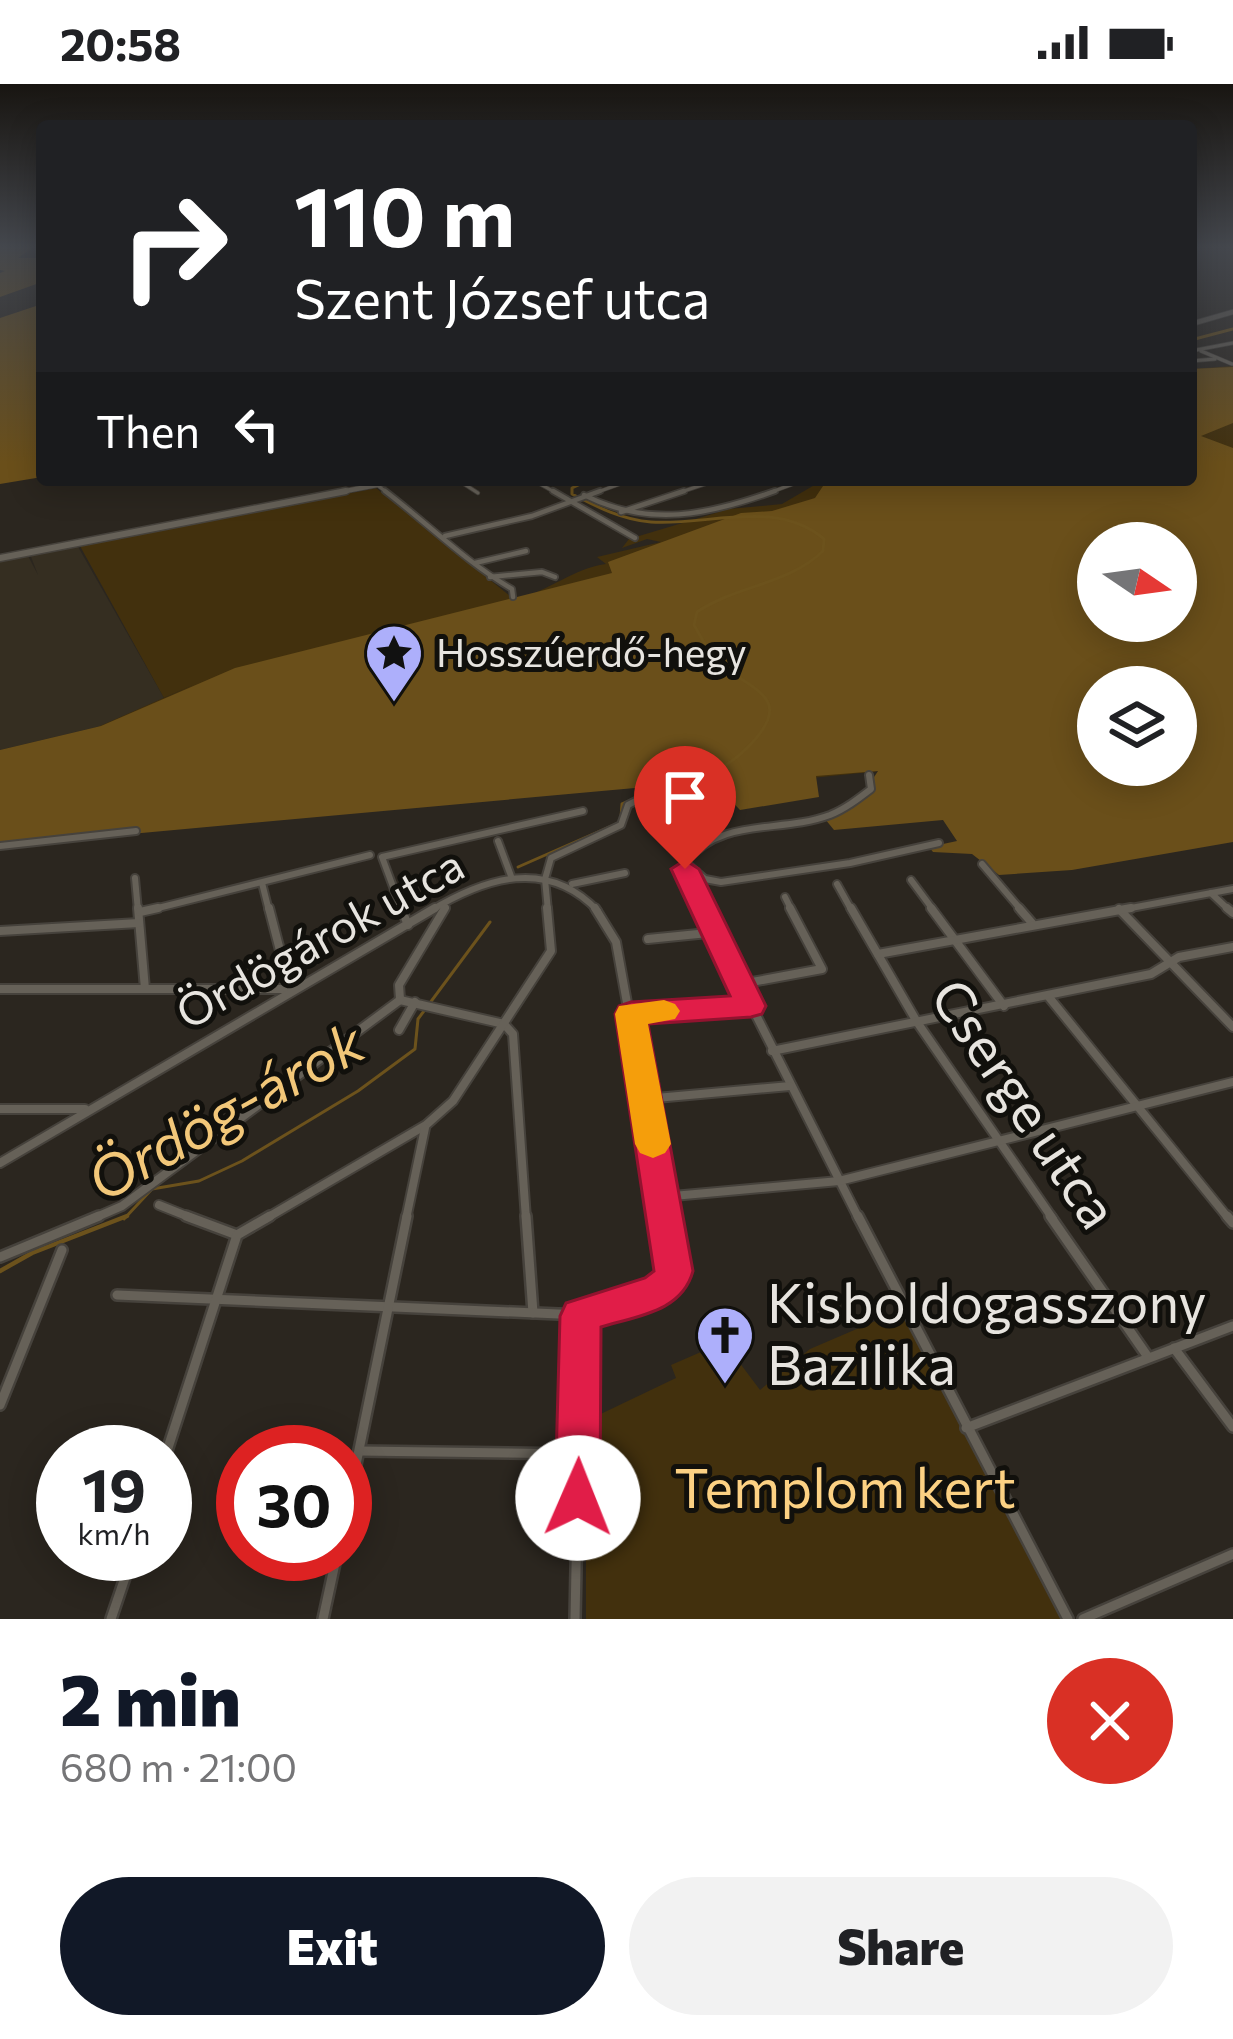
<!DOCTYPE html>
<html lang="en">
<head>
<meta charset="utf-8">
<style>
	body { margin:0; font-family:Commissioner,sans-serif; background:#f2f2f2; color:#202124; height:100vh; display:flex; flex-direction:column; font-size:45px; white-space:nowrap }
	* { box-sizing:border-box; margin:0 }
	p { font-size:39px; color:#757577 }
	.icon { flex:none; width:66px; height:66px; fill:none; stroke:currentColor; stroke-width:2; stroke-linecap:round; stroke-linejoin:round }
	.map { position:relative; height:1535px; overflow:hidden }
	.drawer { display:flex; flex-direction:column; background:#fff; flex:1 }
	.drawer>* { flex:none }
	.top-card { position:absolute; left:36px; top:36px; width:1161px; height:366px; border-radius:12px; box-shadow:0 6px 30px #0003; background:#202124; color:#fff; overflow:hidden }
	.needle { width:78px; rotate:103deg }
	.fabs { position:absolute; left:1077px; top:438px; display:grid; gap:24px }
	.fabs a { display:grid; place-items:center; width:120px; height:120px; border-radius:50%; background:#fff; box-shadow:0 6px 30px #0003; font-size:60px }
	.speed { position:absolute; left:36px; top:1341px; display:flex; gap:24px; font-size:60px; font-weight:700; text-align:center }
	.speed>* { display:grid; place-content:center; width:156px; height:156px; border-radius:50%; background:#fff; box-shadow:0 6px 30px #0003; line-height:1 }
	.speed small { font-size:30px; font-weight:400 }
	.speed .limit { border:18px solid #d22; background:#fff; color:#111 }
	.pin { position:absolute; display:grid; place-items:center; width:102px; height:102px; color:#fff; margin:-123px -51px; border-radius:50% 50% 50% 0; rotate:-45deg; box-shadow:0 0 12px #0007 }
	.pin .icon { rotate:45deg }
	.me { position:absolute; width:132px; margin:-66px; rotate:1deg; stroke-linejoin:round; filter:drop-shadow(0 0 9px #0008) }
	.turn { display:flex; align-items:center; gap:42px; height:252px; padding:0 60px; font-size:54px }
	.turn .icon { width:156px; height:156px; stroke-width:2.5 }
	.turn b { display:block; font-size:84px; line-height:102px }
	.then { display:flex; align-items:center; height:114px; padding:0 60px; background:#0003; gap:24px; font-size:45px }
	.round { display:grid; place-items:center; flex:none; width:126px; height:126px; border-radius:63px; background:#f2f2f2 }
	.headline { display:flex; align-items:center; justify-content:space-between; height:204px; padding:0 60px }
	h1 { font-size:72px; font-weight:800; line-height:90px; color:#111827 }
	.button { display:flex; gap:24px; margin-top:auto; padding:24px 60px }
	.button a { flex:1; height:138px; border-radius:72px; background:#111827; color:#fff; font-size:48px; font-weight:800; line-height:138px; text-align:center }
	.button a+a { background:#f2f2f2; color:#202124 }
	.status { display:flex; justify-content:space-between; align-items:center; height:84px; padding:0 60px; background:#fff; direction:ltr }
	.status svg { height:33px; fill:currentColor }
	.map>svg:first-child { display:block }
	.built { fill:#352e21 }
	.green { fill:#42300d; fill-rule:evenodd }
	.forest { fill:#6a4f1a; fill-rule:evenodd }
	.lines { fill:none; stroke-linecap:round; stroke-linejoin:round }
	.stream-far1 { stroke:#6c521c; stroke-width:3 }
	.stream { stroke:#6c521c; stroke-width:4.5 }
	.street-far4-casing { stroke:#46423c; stroke-width:4.5 }
	.street-far3-casing { stroke:#46423c; stroke-width:8 }
	.street-far2-casing { stroke:#46423c; stroke-width:10 }
	.street-far1-casing { stroke:#46423c; stroke-width:12 }
	.street-casing { stroke:#46423c; stroke-width:14 }
	.secondary-far1-casing { stroke:#46423c; stroke-width:6 }
	.secondary-casing { stroke:#46423c; stroke-width:9 }
	.street-far4 { stroke:#666158; stroke-width:3 }
	.street-far3 { stroke:#666158; stroke-width:4.5 }
	.street-far2 { stroke:#666158; stroke-width:6 }
	.street-far1 { stroke:#666158; stroke-width:8 }
	.street { stroke:#666158; stroke-width:9 }
	.secondary-far1 { stroke:#666158; stroke-width:4.5 }
	.secondary { stroke:#666158; stroke-width:6 }
	.route { fill:#e11d48; stroke:#92132f; stroke-width:3 }
	.slow { fill:#f59e0b }
	.labels { text-anchor:middle; stroke-width:10; stroke-linejoin:round; paint-order:stroke }
	.far-poi-label { font-size:39px; fill:#e7e4df; stroke:#11100c; text-anchor:start }
	.street-label { font-size:45px; fill:#e7e4df; stroke:#11100c }
	.near-street-label { font-size:54px; fill:#e7e4df; stroke:#11100c }
	.near-poi-label { font-size:54px; fill:#e7e4df; stroke:#11100c; text-anchor:start }
	.near-park-label { font-size:54px; fill:#fcd183; stroke:#11100c }
	.near-water-label { font-size:57px; font-style:italic; fill:#f2c779; stroke:#11100c }
</style>
</head>
<body>
<div class="status"><b>20:58</b><svg viewBox="0 0 49 12"><path d="M0 12V9h3v3zM5 12V6h3v6zM10 12V3h3v9zM15 12V0h3v12zM26 1h20v11H26zM47 4h2v5h-2z"/></svg></div>
<div class="map">
<svg width="1233" height="1535" viewBox="0 0 1233 1535">
	<rect width="100%" height="100%" fill="#2b261f"/>
	<path class="built" d="M77 461 164 614 101 642 0 666V478L28 472 38 491 30 470Z"/>
	<g class="green">
		<path d="M1233 282V652L1176 603H1098V665L762 699 82 650 195 600 164 614 80 462 376 404 515 516C551 506 572 485 606 480L597 473 661 458 647 455 622 464 629 455 729 425 782 420 823 396H1191V285ZM1098 459H1176V537H1098Z"/>
		<path d="M901 1226 1062 1535H586V1337L676 1294 671 1281 724 1258 760 1306 810 1265Z"/>
	</g>
	<g class="forest">
		<path d="M0 164H32L18 174H42V198L0 213V189L5 187 0 186Z"/>
		<path d="M42 220V393L0 400V234Z"/>
		<path d="M1233 283V339L1201 352 1233 364V758L1072 786 999 791 972 770 933 768 929 763 957 757 943 736 834 746 825 735 861 713 878 687 816 692 819 713 740 726 723 708 657 702 0 762V666L101 642 235 584 612 489 608 478 741 429 772 427 815 414 827 396H1191V285ZM1098 459H1176V537H1098ZM1098 603H1176V681H1098Z"/>
	</g>
	<g class="lines">
		<g class="stream-far1">
			<path d="M0 180 14 164"/>
			<path d="M1191 256 1233 245"/>
			<path d="M589 396 572 404V410C597 423 623 436 651 438 709 442 775 414 824 455L823 467C788 501 737 501 697 528L694 541C700 551 706 564 714 573 743 606 799 609 751 660 725 687 705 694 669 698"/>
			<path d="M621 733 622 720 639 713"/>
			<path d="M518 783 616 740"/>
			<path d="M124 1135 152 1105 199 1097 242 1077 358 1007 415 965 418 935 490 838"/>
		</g>
		<path class="stream" d="M0 1187 32 1169 127 1132"/>
		<defs>
			<g id="street-far4">
				<path d="M1191 267 1233 259"/>
				<path d="M1201 267 1232 280"/>
				<path d="M1191 277 1215 275"/>
				<path d="M458 396 478 409"/>
				<path d="M533 396 558 410"/>
				<path d="M420 398 425 396"/>
				<path d="M377 401 389 410"/>
				<path d="M592 410 631 396"/>
				<path d="M675 410 717 396"/>
				<path d="M766 410 804 396"/>
			</g>
			<g id="street-far3">
				<path d="M385 407C427 439 467 479 512 505L513 513"/>
				<path d="M553 407 635 454"/>
				<path d="M584 411C649 444 708 431 775 407"/>
				<path d="M621 428 684 407"/>
				<path d="M445 452 532 432 600 407"/>
				<path d="M475 479 526 467"/>
				<path d="M490 493 542 488 555 493"/>
			</g>
			<g id="street-far2">
				<path d="M498 757 511 792"/>
				<path d="M0 762 136 747"/>
				<path d="M685 778 704 827"/>
				<path d="M685 778 705 795 721 798 850 779 939 759"/>
				<path d="M685 778C724 732 779 750 830 731 845 725 858 715 871 705L869 691"/>
				<path d="M982 780 1022 827"/>
				<path d="M135 794 138 827"/>
				<path d="M911 796 934 827"/>
				<path d="M262 799 269 827"/>
				<path d="M572 800 625 789"/>
				<path d="M837 800 852 827"/>
				<path d="M1211 809 1230 827"/>
				<path d="M785 813 792 827"/>
				<path d="M146 827 370 771"/>
				<path d="M402 827 382 773 583 727"/>
				<path d="M430 827C485 794 547 773 598 827"/>
				<path d="M548 827 545 795 551 774 621 741 628 721 659 705"/>
				<path d="M1115 827 1233 805"/>
			</g>
			<g id="street-far1">
				<path d="M138 824 145 905"/>
				<path d="M401 824 408 841"/>
				<path d="M595 824 616 858 666 1135"/>
				<path d="M702 824 859 1135"/>
				<path d="M851 824 917 938 1053 1135"/>
				<path d="M931 824 1004 922"/>
				<path d="M1019 824 1032 839"/>
				<path d="M1227 824 1233 829"/>
				<path d="M1119 825 1233 943"/>
				<path d="M140 828 158 824"/>
				<path d="M0 847 139 839"/>
				<path d="M648 855 718 848"/>
				<path d="M878 870 1131 824"/>
				<path d="M741 900 822 885 790 824"/>
				<path d="M0 905H290L269 824"/>
				<path d="M1048 912 1229 1135"/>
				<path d="M400 915 399 901 445 824"/>
				<path d="M400 916 504 940"/>
				<path d="M631 930 751 922"/>
				<path d="M504 940 513 950 526 1135"/>
				<path d="M399 946 415 918"/>
				<path d="M772 967 1151 890 1179 873 1233 863"/>
				<path d="M645 1015 790 1002"/>
				<path d="M0 1025H85"/>
				<path d="M0 1079 435 824"/>
				<path d="M662 1113 839 1097 1233 998"/>
				<path d="M159 1121 194 1135"/>
				<path d="M92 1135 122 1122 400 916"/>
				<path d="M265 1135 426 1041 453 1017 551 867 547 824"/>
				<path d="M406 1135 425 1044"/>
			</g>
			<g id="street">
				<path d="M186 1132 237 1151"/>
				<path d="M526 1132 533 1229"/>
				<path d="M858 1132 1068 1535"/>
				<path d="M1050 1132 1148 1273"/>
				<path d="M1227 1132 1233 1139"/>
				<path d="M0 1173 99 1132"/>
				<path d="M117 1211 581 1231 665 1203 674 1177 666 1132"/>
				<path d="M1174 1264 1233 1343"/>
				<path d="M0 1321 62 1166"/>
				<path d="M966 1344 1233 1242"/>
				<path d="M360 1367 578 1370"/>
				<path d="M165 1373 237 1151 270 1132"/>
				<path d="M345 1434 407 1132"/>
				<path d="M111 1535 133 1470"/>
				<path d="M323 1535 337 1470"/>
				<path d="M575 1535 581 1231"/>
				<path d="M1083 1535 1233 1470"/>
			</g>
			<g id="secondary-far1">
				<path d="M1191 240 1233 228"/>
				<path d="M330 410 403 396"/>
			</g>
			<path id="secondary" d="M0 474 346 407"/>
		</defs>
		<use href="#street-far4" class="street-far4-casing"/>
		<use href="#street-far3" class="street-far3-casing"/>
		<use href="#street-far2" class="street-far2-casing"/>
		<use href="#street-far1" class="street-far1-casing"/>
		<use href="#street" class="street-casing"/>
		<use href="#secondary-far1" class="secondary-far1-casing"/>
		<use href="#secondary" class="secondary-casing"/>
		<use href="#street-far4" class="street-far4"/>
		<use href="#street-far3" class="street-far3"/>
		<use href="#street-far2" class="street-far2"/>
		<use href="#street-far1" class="street-far1"/>
		<use href="#street" class="street"/>
		<use href="#secondary-far1" class="secondary-far1"/>
		<use href="#secondary" class="secondary"/>
	</g>
	<linearGradient id="sky" x2="0" y2="1"><stop stop-color="#181511"/><stop offset="0.43" stop-color="#44474d"/><stop offset="1" stop-color="#44474d" stop-opacity="0"/></linearGradient>
	<rect width="1233" height="379" fill="url(#sky)"/>
	<path class="route" d="M685 776 699 785 766 922 762 930 751 933 648 940 693 1187C682 1228 637 1232 601 1243L600 1414 594 1431 578 1437 561 1431 555 1414 560 1232 566 1219 645 1194 654 1187 615 930 619 922 631 918 730 912 671 785Z"/>
	<path class="slow" d="M664 916 675 920 680 927 675 935 648 940 671 1060 665 1069 653 1074 640 1069 635 1060 615 930 619 922Z"/>
	<defs>
		<symbol id="sight-pin" viewBox="-11 -11 22 30"><path d="M0 17L-7.5 6A9.5 9.5 0 1 1 7.5 6Z" fill="#adaffb" stroke="#11100c"/><path d="M0-6L1.8-2.2L6-1.7L2.9 1.2L3.7 5.4L0 3.3L-3.7 5.4L-2.9 1.2L-6-1.7L-1.8-2.2Z" fill="#111"/></symbol>
		<symbol id="church-pin" viewBox="-11 -11 22 30"><path d="M0 17L-7.5 6A9.5 9.5 0 1 1 7.5 6Z" fill="#adaffb" stroke="#11100c"/><path d="M-1.2-6h2.4v3.5h3.3v2.4h-3.3V6h-2.4V-.1h-3.3v-2.4h3.3Z" fill="#111"/></symbol>
	</defs>
	<g fill-rule="evenodd">
		<use href="#sight-pin" x="361" y="536" width="66" height="90"/>
		<use href="#church-pin" x="692" y="1218" width="66" height="90"/>
	</g>
	<g class="labels">
		<g class="far-poi-label">
			<text x="436" y="583">Hosszúerdő-hegy</text>
		</g>
		<g class="street-label">
			<text transform="translate(320 855) rotate(-29)" y="16">Ördögárok utca</text>
		</g>
		<g class="near-street-label">
			<text transform="translate(1024 1020) rotate(56)" y="19">Cserge utca</text>
		</g>
		<g class="near-poi-label">
			<text x="767" y="1239">Kisboldogasszony<tspan x="767" dy="62">Bazilika</tspan></text>
		</g>
		<g class="near-park-label">
			<text x="845" y="1424">Templom kert</text>
		</g>
		<g class="near-water-label">
			<text transform="translate(226 1028) rotate(-29)" y="20">Ördög-árok</text>
		</g>
	</g>
</svg>
<div class="fabs">
<a><svg class="needle" viewBox="-14 -14 28 28"><path d="M0-13l5 13h-10z" fill="#e53935"/><path d="M0 13l5-13h-10z" fill="#757577"/></svg></a>
<a><svg class="icon" aria-label="layers" viewBox="0 0 24 24"><path d="M12 4l9 5-9 5-9-5zM3 14l9 5 9-5"/></svg></a>
</div>
<div class="speed"><div>19<small>km/h</small></div><div class="limit">30</div></div>
<div class="pin" style="left:685px;top:785px;background:#d93025"><svg class="icon" aria-label="arrive" viewBox="0 0 24 24"><path d="M6 21V4h12l-3 4 3 4H6"/></svg></div>
<svg class="me" style="left:578px;top:1414px" viewBox="-20 -20 40 40"><circle r="19" fill="#fff"/><path d="M0-13L10 11 0 6-10 11z" fill="#e11d48"/></svg>
<div class="top-card">
<div class="turn"><svg class="icon" aria-label="right" viewBox="0 0 24 24"><path d="M7 20v-9h11M14 6l5 5-5 5"/></svg><div><b>110 m</b>Szent József utca</div></div>
<div class="then">Then<svg class="icon" aria-label="left" viewBox="0 0 24 24"><path d="M17 20v-9H6M10 6l-5 5 5 5"/></svg></div>
</div>
</div>
<section class="drawer">
<div class="headline"><div><h1>2 min</h1><p>680 m · 21:00</p></div><a class="round" style="background:#d93025;color:#fff"><svg class="icon" aria-label="close" viewBox="0 0 24 24"><path d="M6 6l12 12M18 6L6 18"/></svg></a></div>
<div class="button"><a>Exit</a><a>Share</a></div>
</section>
</body>
</html>
